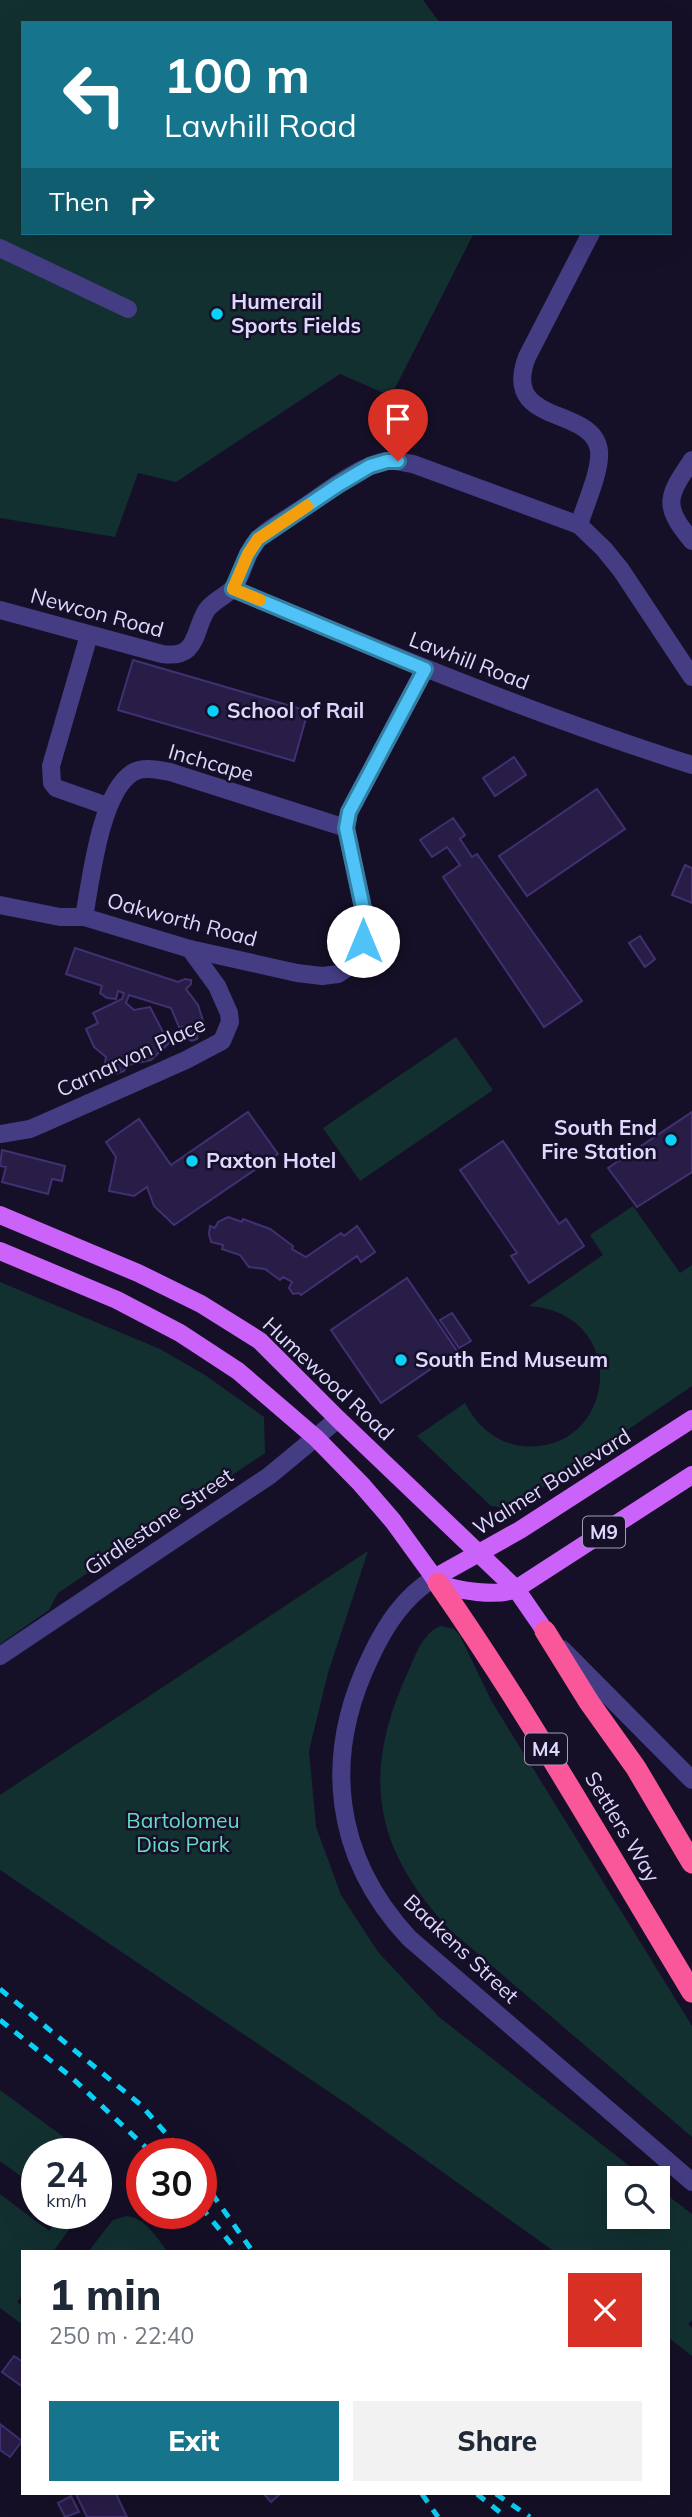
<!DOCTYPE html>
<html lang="en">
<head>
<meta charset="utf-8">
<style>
	body { margin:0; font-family:Mulish,sans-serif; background:#f2f2f3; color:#1f2937; height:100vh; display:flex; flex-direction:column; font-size:26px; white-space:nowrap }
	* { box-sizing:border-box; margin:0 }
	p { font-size:23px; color:#747a83 }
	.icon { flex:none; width:38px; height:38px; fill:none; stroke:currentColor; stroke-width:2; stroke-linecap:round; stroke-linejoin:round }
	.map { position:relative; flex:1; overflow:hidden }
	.panel { position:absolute; left:21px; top:2250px; width:649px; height:245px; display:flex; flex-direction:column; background:#fff; border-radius:0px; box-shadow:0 7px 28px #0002 }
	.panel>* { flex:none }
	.banner { position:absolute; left:21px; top:21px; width:651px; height:214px; border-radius:0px; box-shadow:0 7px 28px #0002; background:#16758d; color:#fff; overflow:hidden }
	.buttons { position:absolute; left:607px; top:2166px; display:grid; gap:14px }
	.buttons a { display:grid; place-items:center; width:63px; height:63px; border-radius:0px; background:#fff; box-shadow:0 7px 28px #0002; font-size:35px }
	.speed { position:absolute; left:21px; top:2138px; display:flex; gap:14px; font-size:35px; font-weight:700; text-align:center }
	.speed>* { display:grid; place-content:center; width:91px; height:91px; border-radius:50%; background:#fff; box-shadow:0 7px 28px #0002; line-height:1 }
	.speed small { font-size:18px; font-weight:400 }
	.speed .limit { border:10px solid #d22; background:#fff; color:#111 }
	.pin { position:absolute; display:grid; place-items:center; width:60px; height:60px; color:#fff; margin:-72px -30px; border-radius:50% 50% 50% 0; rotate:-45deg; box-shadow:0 0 7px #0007 }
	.pin .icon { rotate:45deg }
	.me { position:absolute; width:77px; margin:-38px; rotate:0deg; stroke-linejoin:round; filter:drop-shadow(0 0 5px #0008) }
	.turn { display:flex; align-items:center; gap:24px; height:147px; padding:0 28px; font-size:32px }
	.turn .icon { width:91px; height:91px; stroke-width:2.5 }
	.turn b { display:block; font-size:49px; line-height:60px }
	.then { display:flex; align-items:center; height:66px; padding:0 28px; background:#0003; gap:14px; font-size:26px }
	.round { display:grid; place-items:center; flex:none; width:74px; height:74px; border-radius:0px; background:#f2f2f3 }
	.summary { display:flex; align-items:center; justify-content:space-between; height:119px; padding:0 28px }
	h1 { font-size:42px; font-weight:800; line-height:52px }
	.primary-button { display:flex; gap:14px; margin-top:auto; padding:14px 28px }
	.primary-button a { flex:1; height:80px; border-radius:0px; background:#16758d; color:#fff; font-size:28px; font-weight:800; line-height:80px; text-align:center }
	.primary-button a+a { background:#f2f2f3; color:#1f2937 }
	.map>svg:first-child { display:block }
	.green { fill:#133030 }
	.building { fill:#281d47; stroke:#413072; stroke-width:2 }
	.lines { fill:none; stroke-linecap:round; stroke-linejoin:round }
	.minor { stroke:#443d84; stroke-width:18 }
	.major { stroke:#cb62fa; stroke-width:18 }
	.highway { stroke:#fa569a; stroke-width:21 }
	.rail { stroke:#0ad1f7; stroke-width:5; stroke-dasharray:10 9; stroke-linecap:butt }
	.route-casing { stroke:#337fa1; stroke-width:18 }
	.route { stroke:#4fc3f7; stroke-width:12 }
	.slow { stroke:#f59e0b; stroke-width:12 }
	.poi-dot { fill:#0ad1f7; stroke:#151027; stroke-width:2.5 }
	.labels { text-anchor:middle; stroke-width:5; stroke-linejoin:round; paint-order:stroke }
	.shield { fill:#151027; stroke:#a29bbe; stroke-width:2 }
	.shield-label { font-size:19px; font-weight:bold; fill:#ded7fe }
	.poi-label { font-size:21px; font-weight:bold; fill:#ded7fe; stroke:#151027; text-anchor:start }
	.street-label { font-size:21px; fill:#ded7fe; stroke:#151027 }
	.park-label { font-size:21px; fill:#64dcc6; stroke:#151027 }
</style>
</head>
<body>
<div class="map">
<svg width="692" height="2517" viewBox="0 0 692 2517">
	<rect width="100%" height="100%" fill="#151027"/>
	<g class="green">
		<path d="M0 0H423L440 23H23V233H474L391 396 340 374 176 482 138 473 115 537 0 518Z"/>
		<path d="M456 1037 493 1090 360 1181 323 1128Z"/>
		<path d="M633 1206 680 1273 692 1265V1386L520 1503 507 1508 491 1506 417 1436 465 1403C477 1426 496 1443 522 1446 615 1456 634 1314 529 1306L603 1255 590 1235Z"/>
		<path d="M0 1282 160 1349 205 1375 264 1417 265 1453 58 1593 49 1610 0 1644Z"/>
		<path d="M368 1551 328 1673 309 1751 316 1827 341 1895 378 1952 439 2017 646 2179H620V2217H658V2188L692 2214V2320L688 2324 692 2328V2356L669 2338 668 2252H555L350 2106 0 1870V1795Z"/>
		<path d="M441 1626 454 1629 460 1636 492 1702 692 2026V2137L450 1930C373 1848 361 1774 408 1672 415 1656 424 1631 441 1626Z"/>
		<path d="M0 2090 77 2147 85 2154H37V2188L0 2161Z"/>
		<path d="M0 2194 49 2231 63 2214H80L53 2252H23V2294L17 2302 23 2306V2325L0 2308Z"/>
		<path d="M126 2216C146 2218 156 2237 168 2252H88L113 2220Z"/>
	</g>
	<g class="building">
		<path d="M133 660 308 711 294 761 118 710Z"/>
		<path d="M514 757 526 775 495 796 483 778Z"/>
		<path d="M597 789 625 829 527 896 499 856Z"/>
		<path d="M453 818 465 835 460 839 472 857 477 854 582 1001 544 1027 443 877 460 865 447 847 432 857 420 840Z"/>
		<path d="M685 865 692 868V903L672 895Z"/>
		<path d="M640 936 655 959 645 967 629 943Z"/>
		<path d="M75 948 178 982 185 979 191 980V984L186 989 198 1005 203 1021H199L197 1039 192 1041 188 1039 182 1027H179L171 1008 129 995 126 1003 134 1010 150 1007 165 1036 170 1038V1042L151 1060 128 1065 124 1071 118 1073 120 1069 110 1066 109 1070 105 1063 106 1057 94 1047 86 1029 98 1023 93 1013 122 999 124 993 118 991 116 999 107 998 100 993 102 986 66 974Z"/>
		<path d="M248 1112 278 1154 174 1225 154 1206 147 1187 134 1196 109 1191 116 1157 106 1142 139 1119 171 1165Z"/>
		<path d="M692 1112V1172L637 1207 608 1168Z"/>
		<path d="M503 1141 559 1224 566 1219 584 1246 529 1283 511 1256 517 1253 460 1170Z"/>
		<path d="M2 1150 65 1166 62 1181 52 1179 48 1194 2 1182 6 1167 0 1166Z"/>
		<path d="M228 1217 242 1222 243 1219 270 1229 293 1246 292 1249 306 1257 341 1233 344 1236 357 1226 375 1252 361 1262 357 1256 301 1295 299 1293 293 1294 289 1288 292 1282 283 1277 280 1280 265 1269 249 1267 240 1255 222 1249 223 1245 211 1242 209 1234 210 1226 215 1228 218 1222Z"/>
		<path d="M407 1278 457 1351 381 1403 331 1330Z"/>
		<path d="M452 1313 471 1341 459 1348 440 1320Z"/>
		<path d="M14 2356 23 2362V2387L2 2372Z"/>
		<path d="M0 2424 22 2441 10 2457 0 2450Z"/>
		<path d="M76 2494H116L127 2517H87Z"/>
		<path d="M264 2494H280L271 2502Z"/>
		<path d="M71 2496 79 2512 65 2517 58 2503Z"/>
	</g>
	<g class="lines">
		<g class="minor">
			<path d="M0 248 128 309"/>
			<path d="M692 460C667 497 662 505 692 541"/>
			<path d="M579 525C585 505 601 471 599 451 594 405 500 427 527 357L591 233"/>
			<path d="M233 589C384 652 535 715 692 765"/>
			<path d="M0 610 162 654C198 659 193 633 206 611 213 600 227 596 234 587 244 572 246 552 258 539 269 528 285 520 298 511 323 495 357 466 387 461 396 460 405 463 413 464L579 525 604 549 621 570 692 677"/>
			<path d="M89 635 51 766 52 783 56 788 107 806"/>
			<path d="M0 905 60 917H84L190 949 297 973 322 976 338 974 350 966 358 955 366 922 346 828 349 812 425 669"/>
			<path d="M84 917C91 880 100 794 132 773 143 766 158 770 170 772L346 828"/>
			<path d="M0 1134 30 1129 44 1123 186 1060 222 1041 230 1022 229 1013 217 986 190 949"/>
			<path d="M434 1578C404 1597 386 1624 371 1656 322 1756 333 1856 409 1938L692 2182"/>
			<path d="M562 1649 692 1780"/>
			<path d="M0 1656 269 1476 338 1419"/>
		</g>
		<g class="major">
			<path d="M0 1215 138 1273 201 1304 260 1341 338 1419 516 1589 545 1631"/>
			<path d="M0 1251 117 1300 180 1333 238 1371 316 1438 361 1484 393 1521 438 1583C457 1591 498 1597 516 1589L692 1475"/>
			<path d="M434 1578 520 1530 692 1419"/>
		</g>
		<g class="highway">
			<path d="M438 1583C530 1715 609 1855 692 1992"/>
			<path d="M545 1631 589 1702 636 1768 692 1863"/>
		</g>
		<g class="rail">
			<path d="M0 1989 141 2105 184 2154"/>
			<path d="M0 2020 70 2076 153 2154"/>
			<path d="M201 2178 253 2252"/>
			<path d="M201 2207 238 2252"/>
			<path d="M422 2494 438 2517"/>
			<path d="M477 2494 506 2517"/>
			<path d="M496 2494 530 2517"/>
		</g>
	</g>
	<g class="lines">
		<defs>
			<path id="route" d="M363 941 366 922 346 828 349 812 425 669 233 589 248 554 258 539 338 485 370 466 387 461H398"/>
		</defs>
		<use href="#route" class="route-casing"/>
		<use href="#route" class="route"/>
		<path class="slow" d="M260 600 233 589 248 554 258 539 307 506"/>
	</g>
	<g class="poi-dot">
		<circle cx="217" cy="314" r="7"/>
		<circle cx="213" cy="711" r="7"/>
		<circle cx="671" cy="1140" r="7"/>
		<circle cx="192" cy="1161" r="7"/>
		<circle cx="401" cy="1360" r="7"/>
	</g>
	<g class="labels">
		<g class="shield">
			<rect x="583" y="1516.5" width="42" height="31" rx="5"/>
			<rect x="525" y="1733.5" width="42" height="31" rx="5"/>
		</g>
		<g class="shield-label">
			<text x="604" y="1539">M9</text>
			<text x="546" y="1756">M4</text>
		</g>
		<g class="poi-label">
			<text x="231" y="309">Humerail<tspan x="231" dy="24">Sports Fields</tspan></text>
			<text x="227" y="718">School of Rail</text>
			<text x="657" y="1135" text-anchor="end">South End<tspan x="657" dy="24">Fire Station</tspan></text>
			<text x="206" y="1168">Paxton Hotel</text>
			<text x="415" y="1367">South End Museum</text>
		</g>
		<g class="street-label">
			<text transform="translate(97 613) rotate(15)" y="7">Newcon Road</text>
			<text transform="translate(469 661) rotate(21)" y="7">Lawhill Road</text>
			<text transform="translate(211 763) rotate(16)" y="7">Inchcape</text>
			<text transform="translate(182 920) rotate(15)" y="7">Oakworth Road</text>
			<text transform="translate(131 1057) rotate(-25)" y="7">Carnarvon Place</text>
			<text transform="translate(328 1379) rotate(43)" y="7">Humewood Road</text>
			<text transform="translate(552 1482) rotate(-32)" y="7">Walmer Boulevard</text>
			<text transform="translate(159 1522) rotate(-34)" y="7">Girdlestone Street</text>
			<text transform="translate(622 1827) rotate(59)" y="7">Settlers Way</text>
			<text transform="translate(461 1949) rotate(43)" y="7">Baakens Street</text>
		</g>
		<g class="park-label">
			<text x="183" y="1828">Bartolomeu<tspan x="183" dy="24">Dias Park</tspan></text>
		</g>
	</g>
</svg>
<div class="buttons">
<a><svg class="icon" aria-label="search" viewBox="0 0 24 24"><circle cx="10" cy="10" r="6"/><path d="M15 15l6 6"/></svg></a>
</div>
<div class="speed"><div>24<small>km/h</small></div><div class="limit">30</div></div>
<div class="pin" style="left:398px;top:461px;background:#d93025"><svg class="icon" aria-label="arrive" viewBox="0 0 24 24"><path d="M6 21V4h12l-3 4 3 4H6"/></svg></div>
<svg class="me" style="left:363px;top:941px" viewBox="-20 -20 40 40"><circle r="19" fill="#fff"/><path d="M0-13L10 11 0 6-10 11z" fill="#4fc3f7"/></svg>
<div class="banner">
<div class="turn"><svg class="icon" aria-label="left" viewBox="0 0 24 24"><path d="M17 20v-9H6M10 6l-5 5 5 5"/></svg><div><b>100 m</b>Lawhill Road</div></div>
<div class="then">Then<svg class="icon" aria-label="right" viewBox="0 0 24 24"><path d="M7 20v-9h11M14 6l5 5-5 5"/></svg></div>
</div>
<section class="panel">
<div class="summary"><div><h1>1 min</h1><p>250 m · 22:40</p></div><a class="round" style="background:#d93025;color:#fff"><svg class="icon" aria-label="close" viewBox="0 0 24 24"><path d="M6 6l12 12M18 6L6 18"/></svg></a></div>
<div class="primary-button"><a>Exit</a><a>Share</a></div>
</section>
</div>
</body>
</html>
